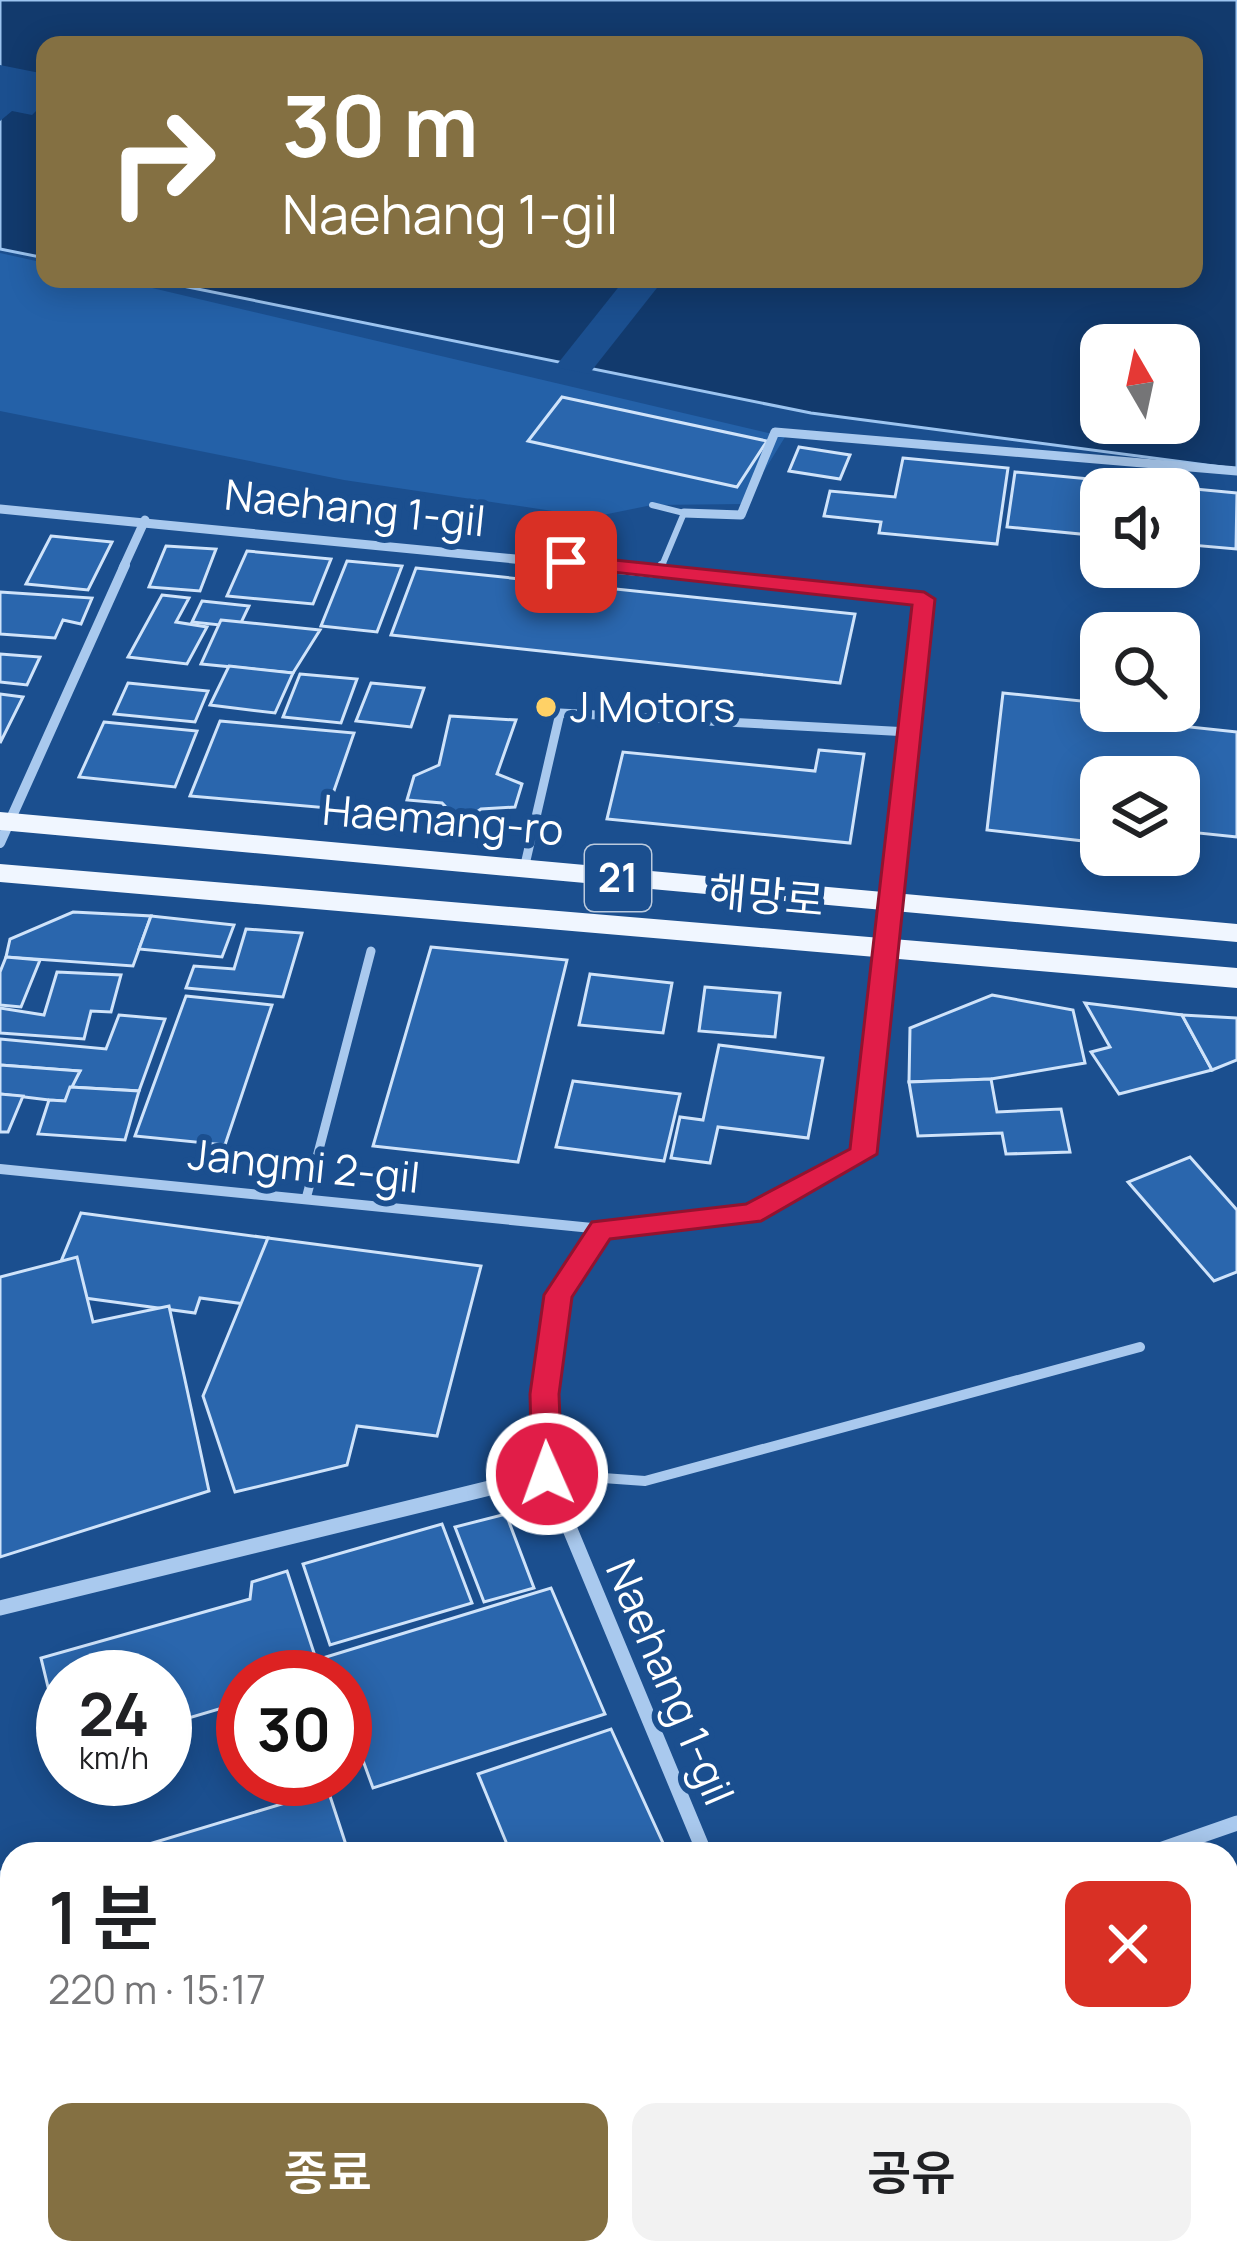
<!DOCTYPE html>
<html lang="ko">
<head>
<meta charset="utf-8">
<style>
	body { margin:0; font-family:Manrope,"Noto Sans KR",sans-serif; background:#f2f2f2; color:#202124; height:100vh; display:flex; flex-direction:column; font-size:45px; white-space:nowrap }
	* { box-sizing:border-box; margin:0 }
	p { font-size:39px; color:#757577 }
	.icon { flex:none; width:66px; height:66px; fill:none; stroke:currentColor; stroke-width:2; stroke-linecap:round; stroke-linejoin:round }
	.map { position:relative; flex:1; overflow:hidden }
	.drawer { position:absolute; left:0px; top:1842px; width:1239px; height:423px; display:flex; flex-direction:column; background:#fff; border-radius:36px 36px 0 0; box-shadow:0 6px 30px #0003 }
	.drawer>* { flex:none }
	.guide { position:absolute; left:36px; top:36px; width:1167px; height:252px; border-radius:24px; box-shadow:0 6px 30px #0003; background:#847042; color:#fff; overflow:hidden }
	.needle { width:78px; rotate:351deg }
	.fabs { position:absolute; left:1080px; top:324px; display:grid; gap:24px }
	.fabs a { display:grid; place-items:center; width:120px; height:120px; border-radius:24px; background:#fff; box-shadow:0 6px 30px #0003; font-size:60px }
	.speed { position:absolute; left:36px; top:1650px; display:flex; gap:24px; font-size:60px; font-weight:700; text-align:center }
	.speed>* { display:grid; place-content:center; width:156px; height:156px; border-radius:50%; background:#fff; box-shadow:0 6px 30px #0003; line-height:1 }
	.speed small { font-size:30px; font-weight:400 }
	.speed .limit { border:18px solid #d22; background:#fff; color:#111 }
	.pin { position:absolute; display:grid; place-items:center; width:102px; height:102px; color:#fff; margin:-51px; border-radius:24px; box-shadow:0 6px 18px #0006 }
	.me { position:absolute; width:132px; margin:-66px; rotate:358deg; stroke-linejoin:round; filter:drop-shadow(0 0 9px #0008) }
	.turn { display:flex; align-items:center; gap:42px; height:252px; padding:0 48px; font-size:54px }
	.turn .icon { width:156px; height:156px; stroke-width:2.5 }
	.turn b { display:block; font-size:84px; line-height:102px }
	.round { display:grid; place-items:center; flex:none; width:126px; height:126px; border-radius:24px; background:#f2f2f2 }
	.summary { display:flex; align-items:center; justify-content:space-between; height:204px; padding:0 48px }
	h1 { font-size:72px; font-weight:600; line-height:90px }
	.cta { display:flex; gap:24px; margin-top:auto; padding:24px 48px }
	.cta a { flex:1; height:138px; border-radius:24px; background:#847042; color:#fff; font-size:48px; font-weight:600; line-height:138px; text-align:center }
	.cta a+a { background:#f2f2f2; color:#202124 }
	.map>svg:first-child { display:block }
	.green { fill:#2461a8 }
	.water { fill:#123a6d; stroke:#9cc4f0; stroke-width:3; fill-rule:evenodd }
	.pier { fill:#1b4f8f }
	.building { fill:#2a66ad; stroke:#cfe3fa; stroke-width:3 }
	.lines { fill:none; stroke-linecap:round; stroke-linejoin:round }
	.service-far2 { stroke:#a9c9ee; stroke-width:6 }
	.service-far1 { stroke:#a9c9ee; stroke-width:9 }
	.service { stroke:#a9c9ee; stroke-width:10 }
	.minor-far2 { stroke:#a9c9ee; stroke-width:9 }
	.minor-far1 { stroke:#a9c9ee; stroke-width:10 }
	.minor { stroke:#a9c9ee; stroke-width:15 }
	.primary { fill:#f0f6ff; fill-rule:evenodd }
	.route { fill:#e11d48; stroke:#92132f; stroke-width:3 }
	.poi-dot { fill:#ffd166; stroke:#1b4f8f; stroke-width:4.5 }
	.labels { text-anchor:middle; stroke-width:12; stroke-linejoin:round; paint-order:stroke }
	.shield { fill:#1b4f8f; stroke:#bbcadd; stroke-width:3 }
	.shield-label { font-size:39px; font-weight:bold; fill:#fff }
	.street-label { font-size:42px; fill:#fff; stroke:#1b4f8f }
	.poi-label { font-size:42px; fill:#fff; stroke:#1b4f8f; text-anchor:start }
</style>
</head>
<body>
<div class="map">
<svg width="1237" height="2263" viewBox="0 0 1237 2263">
	<rect width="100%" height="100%" fill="#1b4f8f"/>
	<path class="green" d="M0 253 45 263V279H114L785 437 744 504 652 505 593 517 344 480 0 411Z"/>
	<path class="water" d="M0 0H1237V469L811 413 148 279H1194V45H45V258L0 249ZM1101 345H1179V423H1101Z"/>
	<g class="pier">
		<path d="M0 65 45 74V102L32 115 12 111 0 121Z"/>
		<path d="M625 279H664L589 374 555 367Z"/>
	</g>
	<g class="building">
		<path d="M562 397 767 441 737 487 528 441Z"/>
		<path d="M799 447 850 455 840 479 789 471Z"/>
		<path d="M903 458 1008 468 997 544 879 533 881 522 824 516 830 491 895 497Z"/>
		<path d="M1015 472 1237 493 1236 549 1179 544V489H1101V536L1007 527Z"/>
		<path d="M51 536 112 542 88 590 26 584Z"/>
		<path d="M166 546 216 549 200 591 149 587Z"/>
		<path d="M247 551 331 559 313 604 227 596Z"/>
		<path d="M347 561 402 566 377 632 321 626Z"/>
		<path d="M416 568 855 614 840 683 391 635Z"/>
		<path d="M0 592 92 598 81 624 63 620 55 638 0 634Z"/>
		<path d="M162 595 189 598 176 622 207 627 187 664 128 657Z"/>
		<path d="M202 601 249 606 239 627 192 622Z"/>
		<path d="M221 620 320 630 293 673 201 664Z"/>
		<path d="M0 654 40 657 27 685 0 682Z"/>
		<path d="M229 666 293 673 275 713 210 705Z"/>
		<path d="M300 674 357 679 341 723 283 717Z"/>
		<path d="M128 683 208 691 195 722 114 714Z"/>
		<path d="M371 683 424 688 411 727 356 721Z"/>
		<path d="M1003 693 1101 703V711H1125L1124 720 1237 732V837L1179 831V777H1101V843L987 830Z"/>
		<path d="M0 694 23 697 0 743Z"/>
		<path d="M450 716 516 720 497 774 522 784 515 807 481 809 461 823 442 803 407 800 414 776 439 765Z"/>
		<path d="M220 721 354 733 328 808 190 796Z"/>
		<path d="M104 722 197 731 175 787 79 777Z"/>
		<path d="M819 750 864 754 850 843 607 819 623 752 815 771Z"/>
		<path d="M73 912 151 916 133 966 6 957 10 939Z"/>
		<path d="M151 916 234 925 222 957 139 949Z"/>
		<path d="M246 929 302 933 283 997 186 988 194 966 234 969Z"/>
		<path d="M431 947 567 960 518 1162 373 1146Z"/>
		<path d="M6 957 40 960 21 1007 0 1005V972Z"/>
		<path d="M57 972 121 975 111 1012 91 1011 84 1039 0 1033V1008L44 1015Z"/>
		<path d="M590 974 672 983 663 1033 579 1025Z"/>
		<path d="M705 987 780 993 775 1037 699 1031Z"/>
		<path d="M992 995 1073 1010 1085 1063 991 1079 909 1082 910 1028Z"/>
		<path d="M186 996 272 1005 225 1145 135 1136Z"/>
		<path d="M1085 1003 1182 1015 1212 1070 1119 1094 1091 1052 1110 1047Z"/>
		<path d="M119 1015 165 1019 139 1091 70 1087 80 1071 0 1065V1039L106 1049Z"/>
		<path d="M1182 1015 1237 1018V1060L1212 1070Z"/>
		<path d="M719 1045 823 1058 808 1138 718 1127 710 1163 671 1158 680 1117 703 1120Z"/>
		<path d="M0 1065 80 1071 65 1101 49 1100 0 1094Z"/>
		<path d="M991 1079 997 1112 1061 1109 1070 1152 1006 1154 1002 1133 918 1136 909 1082Z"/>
		<path d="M573 1081 680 1094 664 1161 556 1147Z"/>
		<path d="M70 1087 139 1091 125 1140 38 1134 49 1100 65 1101Z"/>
		<path d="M0 1094 23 1096 8 1132H0Z"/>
		<path d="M1190 1157 1237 1210V1272L1214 1281 1128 1182Z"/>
		<path d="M81 1213 268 1238 245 1304 200 1298 195 1313 48 1293Z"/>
		<path d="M268 1238 481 1266 437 1436 357 1426 347 1465 235 1492 203 1396Z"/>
		<path d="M77 1257 93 1322 169 1306 209 1491 0 1557V1277Z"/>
		<path d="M506 1514 534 1588 484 1602 455 1527Z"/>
		<path d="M442 1524 472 1603 330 1645 303 1564Z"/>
		<path d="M287 1571 314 1653 261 1668 264 1677H243V1702L165 1725V1677H63V1749L41 1658 250 1599 252 1582Z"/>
		<path d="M551 1588 605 1714 373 1788 345 1711V1677H333L326 1657Z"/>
		<path d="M611 1729 668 1854H511L478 1774Z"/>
		<path d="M328 1790 349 1854H116Z"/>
		<path d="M1237 1928V1972L1227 1951V1931Z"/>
		<path d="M1237 2062V2169L1236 2170 1227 2153V2066Z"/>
		<path d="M12 2066V2165L0 2181V2070Z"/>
		<path d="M1236 2170 1237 2263H1179L1174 2253H1227V2173Z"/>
		<path d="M253 2253H409L412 2263H225Z"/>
		<path d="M433 2253H686L658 2263H436Z"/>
		<path d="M709 2253H808L812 2263H713Z"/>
		<path d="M850 2253H905L878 2263H854Z"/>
		<path d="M975 2253H1091L1096 2263H979Z"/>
	</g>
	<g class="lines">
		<path class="service-far2" d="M652 505 684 513 661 568"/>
		<g class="service-far1">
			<path d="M660 571 662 565"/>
			<path d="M524 869 560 713 909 732"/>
			<path d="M306 1199 371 951"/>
		</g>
		<path class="service" d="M547 1474 645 1481 1140 1347"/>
		<g class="minor-far2">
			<path d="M0 509 607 568"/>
			<path d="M684 513 741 515 775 432 1237 471"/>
			<path d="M123 568 145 520"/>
		</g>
		<g class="minor-far1">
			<path d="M0 843 125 565"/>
			<path d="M0 1169 602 1229"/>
			<path d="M557 1305 602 1229 751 1214 863 1154 924 599 577 565"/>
		</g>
		<g class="minor">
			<path d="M557 1302 544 1394 547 1474 705 1854"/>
			<path d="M0 1608 547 1474"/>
			<path d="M1148 1854 1237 1823"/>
			<path d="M0 1878 12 1924"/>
			<path d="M96 2253 99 2263"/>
			<path d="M0 2261 24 2253"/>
		</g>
		<g class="primary">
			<path d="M0 812 1237 924V942L0 830Z"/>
			<path d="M0 864 1237 968V988L0 882Z"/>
		</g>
	</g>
	<path class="route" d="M566 555 924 592 935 599 877 1154 761 1221 610 1239 572 1297 559 1394 562 1474 547 1486 532 1474 530 1394 544 1295 592 1222 746 1204 850 1149 912 605 558 566V557Z"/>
	<circle class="poi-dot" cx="546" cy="707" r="12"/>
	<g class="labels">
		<rect class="shield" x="585" y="845" width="66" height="66" rx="9"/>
		<g class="shield-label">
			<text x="618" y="892">21</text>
		</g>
		<g class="street-label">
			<text transform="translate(355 508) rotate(6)" y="15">Naehang 1-gil</text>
			<text transform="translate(443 820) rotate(5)" y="15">Haemang-ro</text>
			<text transform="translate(766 896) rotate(5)" y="15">해망로</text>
			<text transform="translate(304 1166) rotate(6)" y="15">Jangmi 2-gil</text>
			<text transform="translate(670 1682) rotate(67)" y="15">Naehang 1-gil</text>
		</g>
		<g class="poi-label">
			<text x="570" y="722">J Motors</text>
		</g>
	</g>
</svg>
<div class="fabs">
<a><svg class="needle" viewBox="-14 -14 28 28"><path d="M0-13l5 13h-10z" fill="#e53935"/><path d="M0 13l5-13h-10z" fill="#757577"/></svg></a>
<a><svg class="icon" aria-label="sound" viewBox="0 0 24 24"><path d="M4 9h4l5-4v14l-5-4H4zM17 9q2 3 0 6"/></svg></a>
<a><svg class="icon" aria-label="search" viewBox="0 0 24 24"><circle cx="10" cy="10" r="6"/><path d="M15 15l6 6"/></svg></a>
<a><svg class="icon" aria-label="layers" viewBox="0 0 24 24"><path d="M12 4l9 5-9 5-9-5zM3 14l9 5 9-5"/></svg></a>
</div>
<div class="speed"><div>24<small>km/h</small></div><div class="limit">30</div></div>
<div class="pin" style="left:566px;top:562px;background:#d93025"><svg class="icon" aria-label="arrive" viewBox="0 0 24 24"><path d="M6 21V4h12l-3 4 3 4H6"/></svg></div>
<svg class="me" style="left:547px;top:1474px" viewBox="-20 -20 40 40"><circle r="17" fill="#e11d48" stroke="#fff" stroke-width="3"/><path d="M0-11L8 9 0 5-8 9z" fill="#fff"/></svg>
<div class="guide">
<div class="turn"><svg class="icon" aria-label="right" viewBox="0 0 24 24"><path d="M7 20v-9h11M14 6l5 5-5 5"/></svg><div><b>30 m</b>Naehang 1-gil</div></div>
</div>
<section class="drawer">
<div class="summary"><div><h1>1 분</h1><p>220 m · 15:17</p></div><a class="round" style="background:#d93025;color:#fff"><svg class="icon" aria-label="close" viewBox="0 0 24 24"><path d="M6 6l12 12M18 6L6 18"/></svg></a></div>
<div class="cta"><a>종료</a><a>공유</a></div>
</section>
</div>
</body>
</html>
